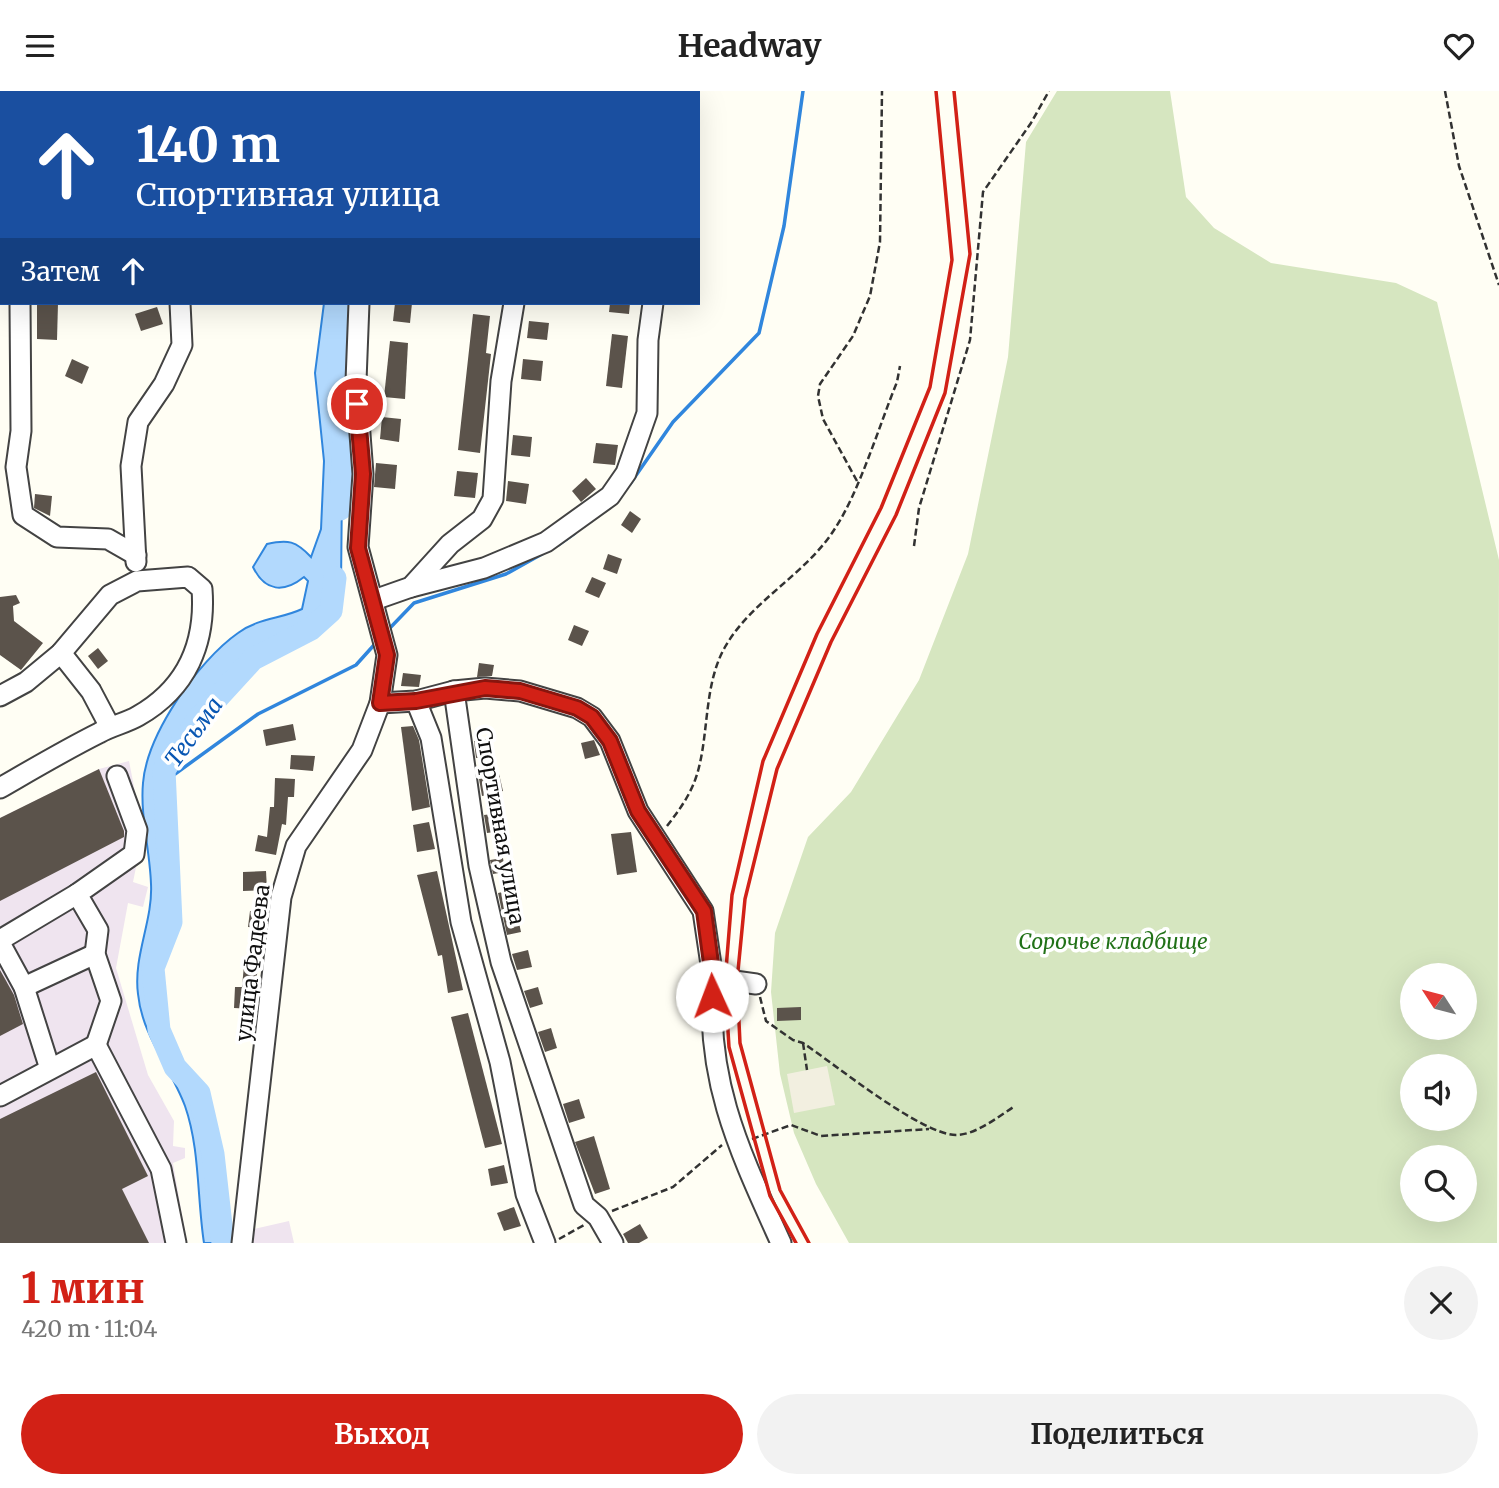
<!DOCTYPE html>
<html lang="ru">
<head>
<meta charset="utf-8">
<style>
	body { margin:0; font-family:Merriweather,serif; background:#f2f2f2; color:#222; height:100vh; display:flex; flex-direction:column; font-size:26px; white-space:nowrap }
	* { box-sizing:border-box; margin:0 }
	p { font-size:23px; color:#767676 }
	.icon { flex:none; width:38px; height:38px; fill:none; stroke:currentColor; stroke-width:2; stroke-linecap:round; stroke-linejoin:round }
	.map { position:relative; height:1152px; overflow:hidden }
	.side { display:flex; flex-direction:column; background:#fff; flex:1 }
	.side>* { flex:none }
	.banner { position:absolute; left:0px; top:0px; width:700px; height:214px; box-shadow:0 7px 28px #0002; background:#1a4fa0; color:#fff; overflow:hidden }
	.needle { width:46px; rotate:306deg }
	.buttons { position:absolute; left:1400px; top:872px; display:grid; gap:14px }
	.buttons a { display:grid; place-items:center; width:77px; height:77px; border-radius:50%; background:#fff; box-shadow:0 7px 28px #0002; font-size:35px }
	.pin { position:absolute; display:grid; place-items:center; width:60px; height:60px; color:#fff; margin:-30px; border:4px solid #fff; border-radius:50%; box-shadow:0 2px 7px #0007 }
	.me { position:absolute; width:77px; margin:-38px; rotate:358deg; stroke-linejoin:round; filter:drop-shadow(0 0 5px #0008) }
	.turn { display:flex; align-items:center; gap:24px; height:147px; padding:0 21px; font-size:32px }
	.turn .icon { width:91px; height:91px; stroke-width:2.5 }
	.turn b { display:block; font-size:49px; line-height:60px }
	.then { display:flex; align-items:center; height:66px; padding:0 21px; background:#0003; gap:14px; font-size:26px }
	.round { display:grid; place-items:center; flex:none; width:74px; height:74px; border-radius:37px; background:#f2f2f2 }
	.overview { display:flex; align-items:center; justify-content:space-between; height:119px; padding:0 21px }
	h1 { font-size:42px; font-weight:700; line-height:52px; color:#d22116 }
	.cta { display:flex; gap:14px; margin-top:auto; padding:14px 21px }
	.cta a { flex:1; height:80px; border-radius:42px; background:#d22116; color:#fff; font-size:28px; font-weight:700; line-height:80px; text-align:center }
	.cta a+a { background:#f2f2f2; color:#222 }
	header { display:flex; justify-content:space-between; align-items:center; height:91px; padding:0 21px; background:#fff; font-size:32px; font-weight:700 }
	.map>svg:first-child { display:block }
	.industrial { fill:#efe4ef }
	.cemetery { fill:#d6e6c0; fill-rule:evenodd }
	.plaza { fill:#f2efe0 }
	.water { fill:#b2d9fd; stroke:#3086dd; stroke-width:2 }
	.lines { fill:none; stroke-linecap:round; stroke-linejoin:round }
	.stream { stroke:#3086dd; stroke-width:3.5 }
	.river { stroke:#b2d9fd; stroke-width:23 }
	.building { fill:#5b534b }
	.minor-casing { stroke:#434343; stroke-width:23 }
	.path { stroke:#323232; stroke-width:2.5; stroke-dasharray:7 3.5; stroke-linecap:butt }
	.minor { stroke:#fff; stroke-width:19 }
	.rail { stroke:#d22116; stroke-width:3.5 }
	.route-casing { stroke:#88150e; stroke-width:18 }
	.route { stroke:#d22116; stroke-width:12 }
	.labels { text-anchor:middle; stroke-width:7; stroke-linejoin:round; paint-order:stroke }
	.street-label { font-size:21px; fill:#101010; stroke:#fff }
	.park-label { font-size:21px; font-style:italic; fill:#217117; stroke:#fff }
	.water-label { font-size:23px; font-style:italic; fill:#0957b3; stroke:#fff }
</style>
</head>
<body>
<header><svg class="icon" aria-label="menu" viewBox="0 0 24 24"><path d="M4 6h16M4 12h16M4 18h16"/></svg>Headway<svg class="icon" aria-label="heart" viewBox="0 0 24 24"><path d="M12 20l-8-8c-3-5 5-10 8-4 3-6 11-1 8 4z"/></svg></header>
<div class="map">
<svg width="1499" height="1152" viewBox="0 0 1499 1152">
	<rect width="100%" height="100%" fill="#fffef4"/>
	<g class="industrial">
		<path d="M129 670 143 742 133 791 148 796 143 816 128 812 116 877 148 984 174 1030 173 1055 185 1057V1067L173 1072 187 1152H0V727L99 678Z"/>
		<path d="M289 1130 294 1152H249V1139Z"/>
	</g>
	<path class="cemetery" d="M1057 0H1170L1186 106 1214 137 1271 172 1396 192 1437 211 1499 469 1497 1152H849L816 1093 794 1042 780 983 771 901 775 842 808 746 851 701 919 589 968 463 1008 266 1026 51ZM1412 884H1465V936H1412ZM1412 975H1465V1027H1412ZM1412 1066H1465V1118H1412Z"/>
	<path class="plaza" d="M827 975 835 1014 794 1022 787 983Z"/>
	<path class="water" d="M324 212H341L336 260 342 395 341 496 335 513 315 532 278 544 248 562 192 624 175 658 159 707 169 768 168 796 156 856 151 899 157 936 169 964 192 994 204 1032 212 1067V1130L216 1152H204C197 1107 200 1058 185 1015 171 977 142 945 138 903 133 865 153 830 151 793 150 760 140 724 143 692 147 643 198 570 238 542 258 527 281 528 302 518L308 490 304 486C284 502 265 501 253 476L267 453C288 448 296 450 311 466L321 438 324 370 315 282Z"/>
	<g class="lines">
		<g class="stream">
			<path d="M630 393 673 331 759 242 784 135 803 0"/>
			<path d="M558 454 575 442"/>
			<path d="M388 539 414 512 506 483 542 463"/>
			<path d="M164 691 258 623 356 574 374 554"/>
		</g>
		<g class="river">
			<path d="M340 418 344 355 338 258 343 212"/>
			<path d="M223 1152 213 1063 199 1002 175 976 159 939 153 877 171 831 164 679 199 627 253 568 311 538 331 520 335 487"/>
		</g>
	</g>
	<g class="building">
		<path d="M37 212H58L57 249 37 248Z"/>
		<path d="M395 212H412L410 232 393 230Z"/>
		<path d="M610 212H630L629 223 609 221Z"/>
		<path d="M157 216 163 233 141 240 135 223Z"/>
		<path d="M473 223 490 225 486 262 491 263 480 362 458 359Z"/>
		<path d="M529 230 549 232 547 249 527 247Z"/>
		<path d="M612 243 628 245 622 297 606 295Z"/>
		<path d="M390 250 408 252 405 308 384 306Z"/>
		<path d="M72 268 89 276 82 293 65 285Z"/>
		<path d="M523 268 543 270 541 290 521 288Z"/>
		<path d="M382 326 401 328 399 351 380 348Z"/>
		<path d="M513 344 532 346 530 366 511 364Z"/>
		<path d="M596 352 618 354 615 374 593 372Z"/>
		<path d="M376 372 397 374 395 398 374 396Z"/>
		<path d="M457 380 478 382 475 407 454 405Z"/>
		<path d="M586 387 596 398 581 411 572 400Z"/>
		<path d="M508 390 529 393 526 413 506 410Z"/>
		<path d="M35 403 52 405 50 425 34 417Z"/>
		<path d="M630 420 641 428 632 442 621 434Z"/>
		<path d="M608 463 622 468 617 483 603 478Z"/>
		<path d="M592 486 606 492 599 507 585 501Z"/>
		<path d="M16 504 20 512 13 515 14 530 43 552 21 579 0 564V506Z"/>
		<path d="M574 534 589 540 582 555 568 549Z"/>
		<path d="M98 557 108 570 98 578 88 565Z"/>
		<path d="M479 572 494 574 492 585 477 586Z"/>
		<path d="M403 582 421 584 419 596 401 595Z"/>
		<path d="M293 633 296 649 266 655 263 639Z"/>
		<path d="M413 635 419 649 430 716 412 720 401 636Z"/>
		<path d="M489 648 492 665 476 667 474 650Z"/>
		<path d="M594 649 600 664 585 668 581 652Z"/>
		<path d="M291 664 315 665 313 680 290 678Z"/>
		<path d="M99 678 124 740V746L0 810V727Z"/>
		<path d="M499 683 503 700 482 705 479 688Z"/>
		<path d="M275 687 295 688 294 706H288L286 734 282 733 276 764 255 760 258 744 267 746 270 716H274Z"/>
		<path d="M500 722 502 740 487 742 484 724Z"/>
		<path d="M429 731 435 758 417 761 413 734Z"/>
		<path d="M631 741 637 781 617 784 611 743Z"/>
		<path d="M503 767 505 781 493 783 490 769Z"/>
		<path d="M266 780 267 799 243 800V781Z"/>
		<path d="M437 780 463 899 448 902 442 864 438 865 417 784Z"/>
		<path d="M517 798 520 817 516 818 521 841 507 844 498 802Z"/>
		<path d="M250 820 263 821 261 837 248 836Z"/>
		<path d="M528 859 532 876 517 879 512 863Z"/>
		<path d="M244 874 258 875 253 918 234 917 235 896H242Z"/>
		<path d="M0 879 14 904 23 933 0 945Z"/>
		<path d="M538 896 543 913 530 917 524 900Z"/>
		<path d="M801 916V929L777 930V917Z"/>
		<path d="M468 922 502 1053 485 1057 451 926Z"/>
		<path d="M551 937 557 957 545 961 538 941Z"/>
		<path d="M96 981 148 1085 122 1098 149 1152H0V1028Z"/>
		<path d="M579 1008 585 1027 569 1032 563 1013Z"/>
		<path d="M594 1045 610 1098 595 1103 575 1051Z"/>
		<path d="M504 1074 508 1092 491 1095 488 1078Z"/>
		<path d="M514 1116 521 1135 504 1140 497 1122Z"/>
		<path d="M640 1133 648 1147 639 1152H628L623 1143Z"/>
	</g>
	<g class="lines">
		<defs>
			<g id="minor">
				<path d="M18 0V2"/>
				<path d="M533 0 539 2"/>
				<path d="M397 2 398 0"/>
				<path d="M685 2 686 0"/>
				<path d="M20 212 21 340 16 376 23 424 57 446 108 448 136 464"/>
				<path d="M136 471 131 375 138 331 164 293 182 254 180 212"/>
				<path d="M411 496 484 477 546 451 610 405 626 382 647 322 648 249 653 212"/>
				<path d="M374 509 411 496 450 453 482 428 493 408 501 290 514 212"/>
				<path d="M61 562 91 600 110 636"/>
				<path d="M0 605 26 591 61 562 110 504 137 490 188 486 202 498C206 552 187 597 138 625 126 632 111 635 99 642 65 659 33 678 0 697"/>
				<path d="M416 610 431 647 461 831 500 971 526 1103 545 1152"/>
				<path d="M380 612 416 610 454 600"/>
				<path d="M0 849 77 803"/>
				<path d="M0 852 24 896 50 978"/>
				<path d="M713 887C705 990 740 1061 781 1152"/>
				<path d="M24 896 95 863"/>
				<path d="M96 954 111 910 95 863 98 839 77 803 134 763 137 739 117 685"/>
				<path d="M0 1005 96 954 161 1078 176 1152"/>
				<path d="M242 1152 281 806 296 755 362 659 380 612 387 564 358 456 363 383 356 290 359 212"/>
				<path d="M613 1152 598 1126 584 1114 501 871 479 775 454 600 485 597 520 600 577 617 592 626 610 650 638 720 703 820 713 887 756 893"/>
			</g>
		</defs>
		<use href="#minor" class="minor-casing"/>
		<g class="path">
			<path d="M1445 0 1459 75 1499 194"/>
			<path d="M857 390 823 328 818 305 820 293 853 245 870 205 880 151 882 0"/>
			<path d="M914 455 919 417 970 249 983 101 1031 32 1049 0"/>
			<path d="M667 735C680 718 692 702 698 680 709 640 704 593 725 556 752 509 805 484 834 439 859 402 879 335 897 291L900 275"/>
			<path d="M760 906 766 930 793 949 803 952C836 974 920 1043 956 1044 976 1044 999 1025 1015 1015"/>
			<path d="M803 952 807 979"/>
			<path d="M752 1048 791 1034 821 1045 929 1038"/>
			<path d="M612 1120 673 1096 722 1054"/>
			<path d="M559 1148 584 1134"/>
		</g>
		<use href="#minor" class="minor"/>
		<g class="rail">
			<path d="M796 1152 770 1105 729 956 725 891 732 804 763 670 817 543 881 417 930 296 952 169 936 0"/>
			<path d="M809 1152 780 1099 740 952 737 890 745 808 777 678 831 551 896 424 945 302 970 163 954 0"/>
		</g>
	</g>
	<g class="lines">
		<defs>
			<path id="route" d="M357 313 363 383 358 457 387 564 380 612 416 610 485 597 520 600 577 617 592 626 610 650 638 720 704 820 713 887 712 905"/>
		</defs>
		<use href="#route" class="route-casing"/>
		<use href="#route" class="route"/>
	</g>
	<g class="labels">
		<g class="street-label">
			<text transform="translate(500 735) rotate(80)" y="7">Спортивная улица</text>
			<text transform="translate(253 872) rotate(-83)" y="7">улица Фадеева</text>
		</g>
		<g class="park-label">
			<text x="1113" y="858">Сорочье кладбище</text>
		</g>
		<g class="water-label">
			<text transform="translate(194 641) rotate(-54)" y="8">Тесьма</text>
		</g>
	</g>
</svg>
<div class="buttons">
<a><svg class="needle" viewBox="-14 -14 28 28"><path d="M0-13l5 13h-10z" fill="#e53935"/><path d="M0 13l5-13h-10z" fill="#767676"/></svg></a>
<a><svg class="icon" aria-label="sound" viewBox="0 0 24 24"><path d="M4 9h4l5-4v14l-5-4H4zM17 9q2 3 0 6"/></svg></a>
<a><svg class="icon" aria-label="search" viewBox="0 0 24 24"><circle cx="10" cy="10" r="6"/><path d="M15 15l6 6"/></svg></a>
</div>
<div class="pin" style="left:357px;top:313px;background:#d93025"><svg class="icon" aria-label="arrive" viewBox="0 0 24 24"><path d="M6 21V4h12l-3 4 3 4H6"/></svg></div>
<svg class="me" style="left:712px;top:905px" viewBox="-20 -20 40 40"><circle r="19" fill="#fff"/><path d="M0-13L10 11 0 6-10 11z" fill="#d22116"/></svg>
<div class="banner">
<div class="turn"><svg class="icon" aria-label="ahead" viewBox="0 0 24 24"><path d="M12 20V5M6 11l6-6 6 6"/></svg><div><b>140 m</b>Спортивная улица</div></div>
<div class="then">Затем<svg class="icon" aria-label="ahead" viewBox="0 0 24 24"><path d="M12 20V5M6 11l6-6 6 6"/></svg></div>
</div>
</div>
<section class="side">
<div class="overview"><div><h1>1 мин</h1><p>420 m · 11:04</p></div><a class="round"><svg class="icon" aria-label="close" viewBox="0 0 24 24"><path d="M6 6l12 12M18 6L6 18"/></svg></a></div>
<div class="cta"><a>Выход</a><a>Поделиться</a></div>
</section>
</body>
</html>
